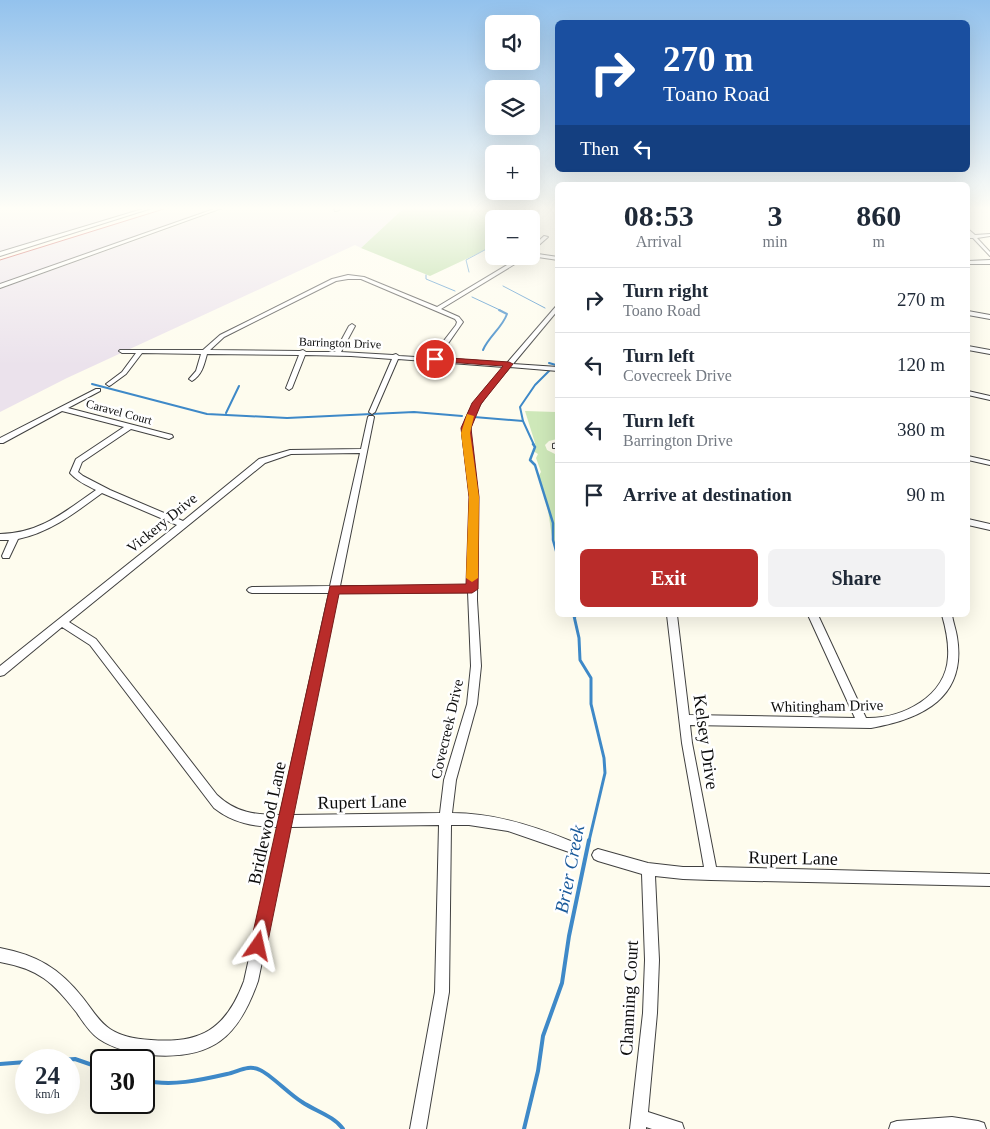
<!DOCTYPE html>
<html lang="en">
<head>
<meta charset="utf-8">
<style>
	body { margin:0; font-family:"Times New Roman",serif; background:#f2f2f3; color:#1f2937; height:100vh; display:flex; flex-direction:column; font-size:19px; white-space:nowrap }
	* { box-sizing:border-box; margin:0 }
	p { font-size:16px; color:#747a83 }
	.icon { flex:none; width:28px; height:28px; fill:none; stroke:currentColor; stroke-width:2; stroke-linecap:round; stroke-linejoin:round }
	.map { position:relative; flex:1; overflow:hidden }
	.details { position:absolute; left:555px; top:182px; width:415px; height:435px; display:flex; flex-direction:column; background:#fff; border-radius:8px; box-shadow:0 5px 20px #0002 }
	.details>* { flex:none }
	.hud { position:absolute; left:555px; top:20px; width:415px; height:152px; border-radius:8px; box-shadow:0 5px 20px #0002; background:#1a4fa0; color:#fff; overflow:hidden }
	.fabs { position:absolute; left:485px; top:15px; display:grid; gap:10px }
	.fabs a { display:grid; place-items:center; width:55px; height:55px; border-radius:8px; background:#fff; box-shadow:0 5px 20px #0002; font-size:25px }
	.speed { position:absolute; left:15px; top:1049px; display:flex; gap:10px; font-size:25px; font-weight:700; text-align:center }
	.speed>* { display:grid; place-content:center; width:65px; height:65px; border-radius:50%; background:#fff; box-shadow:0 5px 20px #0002; line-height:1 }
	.speed small { font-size:12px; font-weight:400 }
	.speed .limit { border:2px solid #111; border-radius:8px; background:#fff; color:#111 }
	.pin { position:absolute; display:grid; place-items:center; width:42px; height:42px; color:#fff; margin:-21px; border:2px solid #fff; border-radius:50%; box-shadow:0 1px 5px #0007 }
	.me { position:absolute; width:55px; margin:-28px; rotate:11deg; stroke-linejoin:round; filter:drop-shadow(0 0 4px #0008) }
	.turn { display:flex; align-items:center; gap:18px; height:105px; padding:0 25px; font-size:22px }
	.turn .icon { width:65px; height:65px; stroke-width:2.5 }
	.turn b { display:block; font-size:35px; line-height:42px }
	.then { display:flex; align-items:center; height:48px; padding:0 25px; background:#0003; gap:10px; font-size:19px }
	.eta { display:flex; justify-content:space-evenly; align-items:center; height:85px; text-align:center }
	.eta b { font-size:30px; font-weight:700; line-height:35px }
	.cta { display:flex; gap:10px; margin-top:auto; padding:10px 25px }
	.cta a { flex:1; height:58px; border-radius:8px; background:#b92c2a; color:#fff; font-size:20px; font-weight:700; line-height:58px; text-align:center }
	.cta a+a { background:#f2f2f3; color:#1f2937 }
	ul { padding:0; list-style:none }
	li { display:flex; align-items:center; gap:15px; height:65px; padding:0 25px; border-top:1px solid #e0e1e3 }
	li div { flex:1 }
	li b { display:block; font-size:19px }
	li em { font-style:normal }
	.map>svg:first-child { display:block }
	.industrial { fill:#ebe2ec }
	.green { fill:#cee8b9 }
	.forest { fill:#b1d899 }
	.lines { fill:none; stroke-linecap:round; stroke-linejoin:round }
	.stream-far4 { stroke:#3e89c8; stroke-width:1 }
	.stream-far3 { stroke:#3e89c8; stroke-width:2 }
	.stream-far2 { stroke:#3e89c8; stroke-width:2.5 }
	.stream-far1 { stroke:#3e89c8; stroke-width:3 }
	.stream { stroke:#3e89c8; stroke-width:4 }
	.minor-casing { stroke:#404040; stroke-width:2 }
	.tertiary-casing { stroke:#404040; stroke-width:2 }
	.minor { fill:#fff; fill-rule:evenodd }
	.tertiary { fill:#fff; fill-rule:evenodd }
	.rail { stroke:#b92c2a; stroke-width:1 }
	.route { fill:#b92c2a; stroke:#781d1b }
	.slow { fill:#f59e0b }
	.labels { text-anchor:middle; stroke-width:5; stroke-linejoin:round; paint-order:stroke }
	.far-street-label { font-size:12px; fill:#0d0d0d; stroke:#fff }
	.street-label { font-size:15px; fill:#0d0d0d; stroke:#fff }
	.near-street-label { font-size:18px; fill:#0d0d0d; stroke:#fff }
	.near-water-label { font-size:19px; font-style:italic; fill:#1b5b9b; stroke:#fff }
</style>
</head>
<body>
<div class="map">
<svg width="990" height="1129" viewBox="0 0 990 1129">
	<rect width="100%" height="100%" fill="#fefcee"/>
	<g class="industrial">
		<path d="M0 208H60L71 213 91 208H143L0 252Z"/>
		<path d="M166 208H215L0 284V260Z"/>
		<path d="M227 208H404L361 248 355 245 67 378 0 412V289Z"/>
	</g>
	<path class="green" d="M525 411 556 412 557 439 549 441 545 445 547 450 557 455V557C548 531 551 502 538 477L541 472 536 458 538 454 533 451 535 443Z"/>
	<path class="forest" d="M404 208H534L535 211 528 219H494V246L430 276 361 248Z"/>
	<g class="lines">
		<g class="stream-far4">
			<path d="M531 222 537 218 540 208"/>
			<path d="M469 272 466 260 494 245"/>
			<path d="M426 275V279L455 291"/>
			<path d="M503 286 545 308"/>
			<path d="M472 297 502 311"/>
		</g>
		<g class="stream-far3">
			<path d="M483 350C489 336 502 328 507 314L499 310"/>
			<path d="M549 363 556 365"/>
			<path d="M92 384 207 414 287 418 414 412 462 416"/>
			<path d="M226 413 239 386"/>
			<path d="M474 417 523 421"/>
			<path d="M534 445 523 421 520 407 535 385 550 370"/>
		</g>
		<g class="stream-far2">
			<path d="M533 444 535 447 530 460 535 465 553 523V540L558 558"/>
			<path d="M574 615 575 617"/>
		</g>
		<path class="stream-far1" d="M574 616 579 638 580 660 591 678V704L604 758 605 773 589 841"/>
		<g class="stream">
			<path d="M60 1060 75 1059 101 1068"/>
			<path d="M0 1064 26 1062"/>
			<path d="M144 1080C170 1087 201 1080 227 1074 238 1072 248 1064 260 1070 270 1074 290 1095 302 1102 315 1111 334 1116 343 1129"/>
			<path d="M524 1129 538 1071 543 1036 562 983 569 936 589 840"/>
		</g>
		<defs>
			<g id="minor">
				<path d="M217 208H222L0 288V284Z"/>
				<path d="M334 208H338L339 210 335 211Z"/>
				<path d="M968 229 975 235 990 234V236L977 238 990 252V256L973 238H968V236H970L968 232Z"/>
				<path d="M544 236 548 237 531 252V248Z"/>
				<path d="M493 245H494V248L491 246Z"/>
				<path d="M531 253 558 257V260L531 256Z"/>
				<path d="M522 256H528L441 309 459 317 463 322 438 358 507 363 558 304V310L513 364 558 367V371L510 367C494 387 472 407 470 433L478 497 477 600 481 666 477 704 456 780 452 813C494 813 535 826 573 842L575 846 573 850 569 852 508 831 469 825H451L449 992 426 1129H410L435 992 439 825 290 827 258 981C238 1038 212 1060 150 1055 132 1053 114 1049 99 1039 90 1033 83 1022 77 1013 53 982 39 969 0 962V948C37 955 59 968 83 998 91 1008 99 1022 110 1029 122 1037 137 1039 151 1040 201 1044 226 1029 244 981L278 827C254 827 233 823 214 808L90 645 62 627 4 675 0 676V666L177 525 102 493C76 512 51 532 18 539L9 558H3L2 556 9 540H0V534C41 533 64 512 96 490 86 485 77 481 70 473L76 459 124 427 62 411 3 443H0V438L96 389H100V391L68 408 172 435 173 437 169 439 131 429 82 462 78 472 83 476 110 490 183 521 259 459 290 450 361 449 368 417 369 416H373L374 417 340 586H468L470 497 462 433C466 406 487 387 504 367L398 359 375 412 372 414 369 412 392 359 351 356 305 355 292 388 289 390 286 388 299 355 207 354C204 365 202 375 192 381L189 379 196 371 201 354 142 353 126 374 111 385 109 386 106 384 122 372 136 353H122L119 351 120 350H203L220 335 332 279 348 275 364 277 437 307ZM348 279H361L455 319 457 322 456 325 439 347 432 358 399 356 396 354 393 355 341 352 355 326 352 324 349 326 335 352H306L303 350 300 351 210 350 224 337 336 281ZM360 453 330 586 252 587 249 588 247 590 249 592 252 593H329L280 815C256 815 236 813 217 795L96 639 69 622 265 463 291 454ZM468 592 471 666 467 704 444 780 440 813 292 815 338 593Z"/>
				<path d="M990 260V264H968V261Z"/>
				<path d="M968 311 990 315V319L968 315Z"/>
				<path d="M968 346 990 350V354L968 350Z"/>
				<path d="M968 391 990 396V400L968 395Z"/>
				<path d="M558 443V448H553V444Z"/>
				<path d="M968 456 990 461V465L968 460Z"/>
				<path d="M968 519 990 524V530L968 525Z"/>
				<path d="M667 615H677L689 715 855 718 808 615H818L866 718C902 719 946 697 948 657 949 643 946 629 942 615H952C953 622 956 630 957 637 967 698 922 719 871 728L690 725 692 743 716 867 990 874V886L711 880 683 879 655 876 659 960 657 1013 648 1112 682 1123 684 1129H652L646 1127V1129H630L643 1013 645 960 642 874 598 861 594 859 592 855 594 851 598 849 648 863 683 867H704L682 743Z"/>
				<path d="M952 1117 978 1121 984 1123 986 1129H889L891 1123 897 1121Z"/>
			</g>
			<path id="tertiary" d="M146 208H152L0 256V252Z"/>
		</defs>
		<use href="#minor" class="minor-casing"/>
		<use href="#tertiary" class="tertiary-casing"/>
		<use href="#minor" class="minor"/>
		<use href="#tertiary" class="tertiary"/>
		<path class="rail" d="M0 260 167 208"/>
	</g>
	<linearGradient id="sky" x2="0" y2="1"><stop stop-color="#93c2ed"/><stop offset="0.57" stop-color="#fffef7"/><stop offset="1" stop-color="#fffef7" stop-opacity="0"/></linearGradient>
	<rect width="990" height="366" fill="url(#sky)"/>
	<path class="route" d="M435 357 509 362 513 364 481 404 471 428 479 497 478 589 472 593 339 594 267 946 265 952 258 955 252 952 250 946 330 586 466 584 469 497 461 428 472 403 503 366 432 361V357Z"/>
	<path class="slow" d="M467 414 474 416 470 433 479 497 478 578 472 582 466 578 469 497 461 433Z"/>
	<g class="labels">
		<g class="far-street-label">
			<text transform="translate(340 343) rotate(2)" y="4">Barrington Drive</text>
			<text transform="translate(119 412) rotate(15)" y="4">Caravel Court</text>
		</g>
		<g class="street-label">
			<text transform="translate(162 523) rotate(-39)" y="5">Vickery Drive</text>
			<text transform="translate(827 706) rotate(-1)" y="5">Whitingham Drive</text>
			<text transform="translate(447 729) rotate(-77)" y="5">Covecreek Drive</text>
		</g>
		<g class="near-street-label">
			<text transform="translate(706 742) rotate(82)" y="6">Kelsey Drive</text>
			<text transform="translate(362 802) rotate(-1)" y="6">Rupert Lane</text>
			<text transform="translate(267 823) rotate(-78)" y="6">Bridlewood Lane</text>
			<text transform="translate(793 858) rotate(1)" y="6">Rupert Lane</text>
			<text transform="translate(629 998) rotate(-87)" y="6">Channing Court</text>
		</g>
		<g class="near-water-label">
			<text transform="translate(569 869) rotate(-79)" y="7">Brier Creek</text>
		</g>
	</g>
</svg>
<div class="fabs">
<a><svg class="icon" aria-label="sound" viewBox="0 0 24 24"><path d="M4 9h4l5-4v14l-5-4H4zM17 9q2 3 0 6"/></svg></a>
<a><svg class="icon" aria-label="layers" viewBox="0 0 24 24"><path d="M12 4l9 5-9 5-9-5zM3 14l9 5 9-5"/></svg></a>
<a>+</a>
<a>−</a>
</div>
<div class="speed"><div>24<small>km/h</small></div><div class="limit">30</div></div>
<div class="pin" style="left:435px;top:359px;background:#d93025"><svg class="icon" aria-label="arrive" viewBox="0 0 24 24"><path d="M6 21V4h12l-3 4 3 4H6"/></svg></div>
<svg class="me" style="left:258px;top:946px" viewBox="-20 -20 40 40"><path d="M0-17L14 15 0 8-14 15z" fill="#b92c2a" stroke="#fff" stroke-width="4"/></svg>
<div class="hud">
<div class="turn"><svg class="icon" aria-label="right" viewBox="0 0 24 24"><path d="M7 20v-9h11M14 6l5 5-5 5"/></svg><div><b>270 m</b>Toano Road</div></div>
<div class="then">Then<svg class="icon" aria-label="left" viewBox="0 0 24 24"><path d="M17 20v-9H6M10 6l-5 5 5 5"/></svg></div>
</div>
<section class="details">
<div class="eta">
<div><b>08:53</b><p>Arrival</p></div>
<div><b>3</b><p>min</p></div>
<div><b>860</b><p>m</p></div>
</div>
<ul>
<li><svg class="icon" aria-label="right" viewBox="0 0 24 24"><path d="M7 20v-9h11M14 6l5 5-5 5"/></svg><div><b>Turn right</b><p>Toano Road</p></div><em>270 m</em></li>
<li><svg class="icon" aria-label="left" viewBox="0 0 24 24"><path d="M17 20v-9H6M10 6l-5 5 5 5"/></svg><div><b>Turn left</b><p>Covecreek Drive</p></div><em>120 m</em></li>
<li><svg class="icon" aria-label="left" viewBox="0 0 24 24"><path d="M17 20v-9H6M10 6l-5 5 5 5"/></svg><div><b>Turn left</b><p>Barrington Drive</p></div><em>380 m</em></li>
<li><svg class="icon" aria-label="arrive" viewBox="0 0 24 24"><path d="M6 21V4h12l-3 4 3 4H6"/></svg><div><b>Arrive at destination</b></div><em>90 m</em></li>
</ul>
<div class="cta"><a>Exit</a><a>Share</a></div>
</section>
</div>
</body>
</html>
